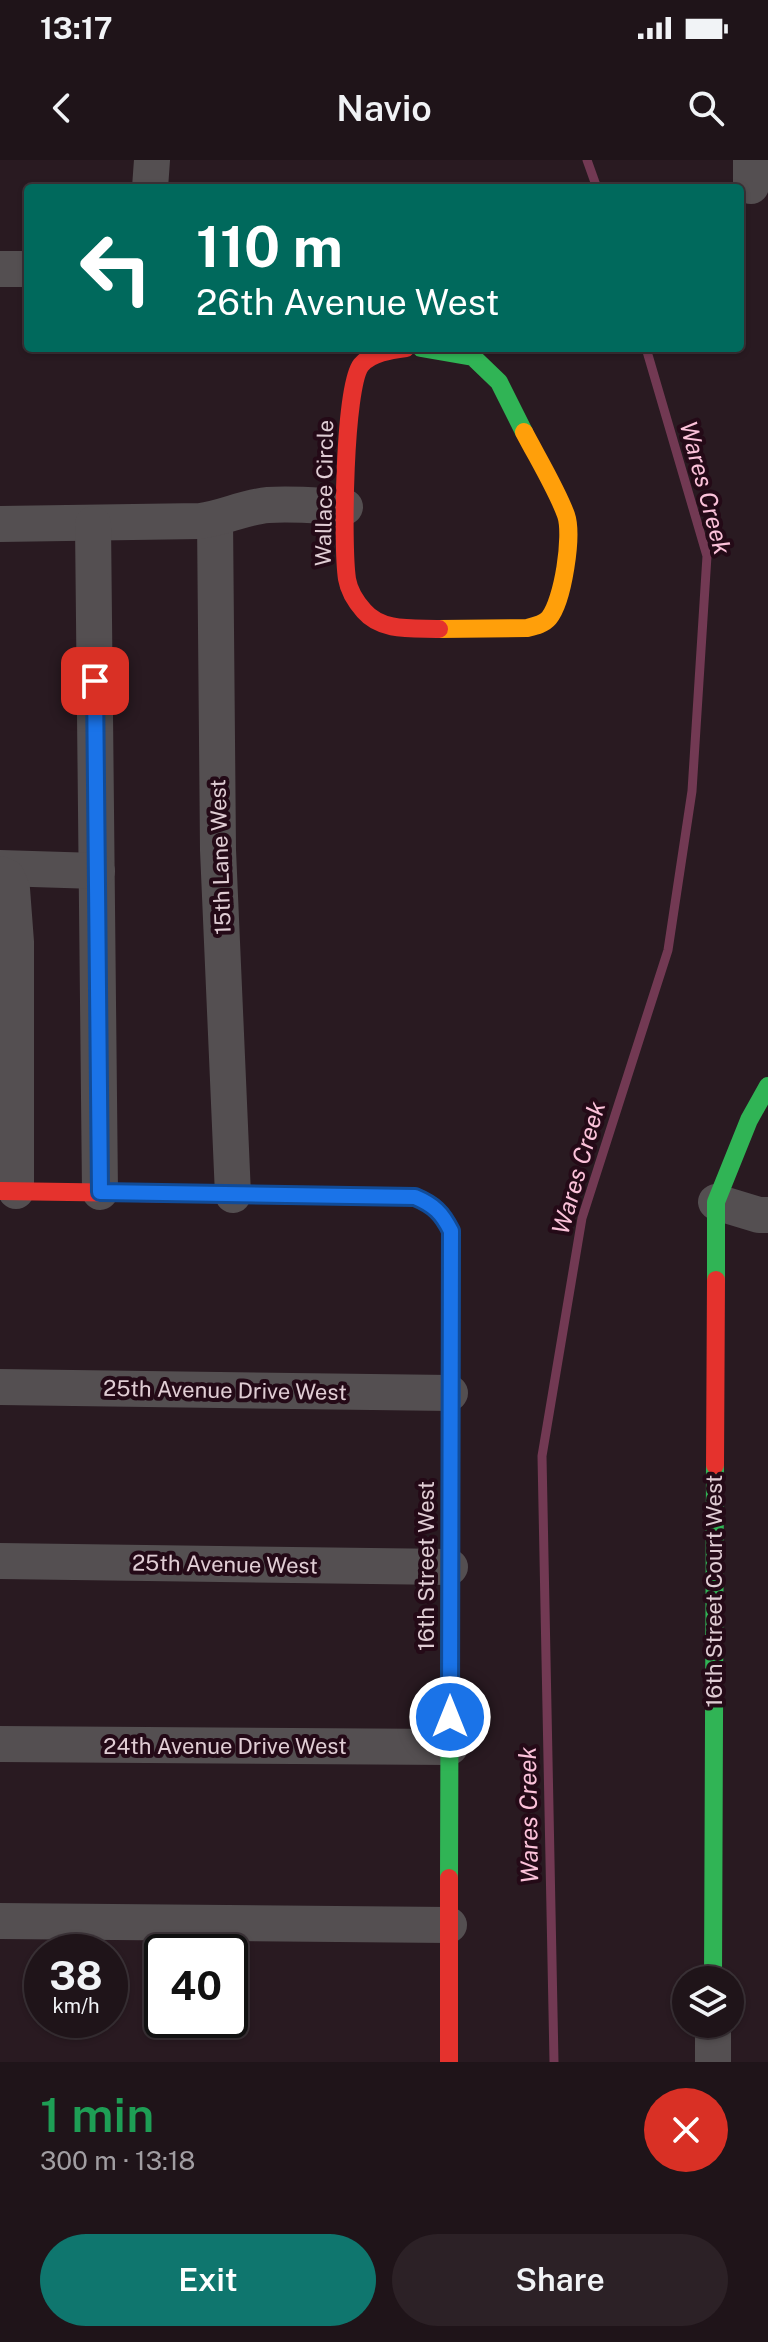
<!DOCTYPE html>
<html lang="en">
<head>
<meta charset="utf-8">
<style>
	body { margin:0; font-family:"Public Sans",sans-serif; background:#2c2126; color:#f1f3f6; height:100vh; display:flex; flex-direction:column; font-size:30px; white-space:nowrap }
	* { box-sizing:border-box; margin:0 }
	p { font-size:26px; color:#a19ea2 }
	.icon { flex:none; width:44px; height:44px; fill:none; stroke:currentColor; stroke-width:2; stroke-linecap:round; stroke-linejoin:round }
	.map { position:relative; height:1902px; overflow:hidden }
	.drawer { display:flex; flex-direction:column; background:#1f1419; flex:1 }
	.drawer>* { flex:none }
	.hud { position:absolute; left:24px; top:24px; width:720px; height:168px; border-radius:8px; box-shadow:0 2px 6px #0004,0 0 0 2px #3c3338; background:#00695c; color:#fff; overflow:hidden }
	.fabs { position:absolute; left:672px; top:1806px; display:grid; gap:16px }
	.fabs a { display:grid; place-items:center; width:72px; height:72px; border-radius:50%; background:#1f1419; box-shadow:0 2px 6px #0004,0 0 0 2px #3c3338; font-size:40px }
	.speed { position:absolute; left:24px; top:1774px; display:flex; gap:16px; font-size:40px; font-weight:700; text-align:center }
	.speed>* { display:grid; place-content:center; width:104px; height:104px; border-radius:50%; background:#1f1419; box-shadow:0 2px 6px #0004,0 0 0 2px #3c3338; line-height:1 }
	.speed small { font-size:20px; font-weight:400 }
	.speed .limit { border:4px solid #111; border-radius:12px; background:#fff; color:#111 }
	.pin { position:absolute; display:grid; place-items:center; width:68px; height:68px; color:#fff; margin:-34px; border-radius:16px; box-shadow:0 4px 12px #0006 }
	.me { position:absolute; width:88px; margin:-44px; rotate:0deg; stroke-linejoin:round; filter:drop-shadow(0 0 6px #0008) }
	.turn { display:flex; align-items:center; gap:28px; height:168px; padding:0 40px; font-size:36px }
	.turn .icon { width:104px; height:104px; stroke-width:2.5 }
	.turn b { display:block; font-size:56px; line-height:68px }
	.round { display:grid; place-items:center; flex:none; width:84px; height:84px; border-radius:42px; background:#2c2126 }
	.head { display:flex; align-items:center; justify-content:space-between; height:136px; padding:0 40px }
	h1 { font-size:48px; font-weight:600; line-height:60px; color:#1e9e55 }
	.cta { display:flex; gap:16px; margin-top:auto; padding:16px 40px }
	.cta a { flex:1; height:92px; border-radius:48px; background:#0f766e; color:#fff; font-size:32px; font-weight:600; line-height:92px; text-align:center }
	.cta a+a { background:#2c2126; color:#f1f3f6 }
	.status { display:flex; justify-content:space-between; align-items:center; height:56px; padding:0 40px; background:#1f1419; direction:ltr }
	.status svg { height:22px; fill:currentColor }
	header { display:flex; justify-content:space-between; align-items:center; height:104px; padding:0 40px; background:#1f1419; font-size:36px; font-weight:600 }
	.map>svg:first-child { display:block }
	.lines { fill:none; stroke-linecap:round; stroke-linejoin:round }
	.stream { stroke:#723953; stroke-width:9 }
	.street { stroke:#544f51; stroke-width:36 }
	.fast { stroke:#30b455; stroke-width:18 }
	.slow { stroke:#ff9f0a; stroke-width:18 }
	.jam { stroke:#e5322d; stroke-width:18 }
	.route-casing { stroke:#114b97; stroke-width:20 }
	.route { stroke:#1a73e8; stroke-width:14 }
	.labels { text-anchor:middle; stroke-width:8; stroke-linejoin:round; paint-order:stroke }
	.street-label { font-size:22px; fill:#e0cdd4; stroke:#240a17 }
	.water-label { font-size:24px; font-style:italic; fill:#fcc2da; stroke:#240a17 }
</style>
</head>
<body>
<div class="status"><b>13:17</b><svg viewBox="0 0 49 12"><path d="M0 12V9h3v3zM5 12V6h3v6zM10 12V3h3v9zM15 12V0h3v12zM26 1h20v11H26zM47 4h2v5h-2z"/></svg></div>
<header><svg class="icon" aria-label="back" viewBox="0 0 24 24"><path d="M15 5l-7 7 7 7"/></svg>Navio<svg class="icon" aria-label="search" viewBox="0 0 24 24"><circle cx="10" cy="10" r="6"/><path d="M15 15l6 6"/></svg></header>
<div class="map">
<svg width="768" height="1902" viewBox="0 0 768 1902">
	<rect width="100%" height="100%" fill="#291a21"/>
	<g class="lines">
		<g class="stream">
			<path d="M587 0 597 28"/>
			<path d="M554 1902 542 1296 582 1058 668 790 692 631 707 396 646 188"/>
		</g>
		<g class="street">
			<path d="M751 0V26"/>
			<path d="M150 28 152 0"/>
			<path d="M0 109H28"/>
			<path d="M215 359 218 690 233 1035"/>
			<path d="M0 364 200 361C224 358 244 347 268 345 293 343 320 346 345 347"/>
			<path d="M93 364 100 1032"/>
			<path d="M0 708 97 711"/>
			<path d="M0 714 7 717 12 729 16 782V1031"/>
			<path d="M716 1042 759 1055H768"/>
			<path d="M0 1227 450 1233"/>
			<path d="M0 1401 450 1407"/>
			<path d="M0 1584 450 1587"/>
			<path d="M0 1761 449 1765"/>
			<path d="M713 1902V1864"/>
		</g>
		<g class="fast">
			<path d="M421 188 473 197 499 222 524 272"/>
			<path d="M408 1037C428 1037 442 1054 451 1071L449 1718"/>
			<path d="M716 1120V1042L749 960 768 926"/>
			<path d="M713 1820 715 1305"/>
		</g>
		<path class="slow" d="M439 469 527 468C535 466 544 464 549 458 563 441 573 375 566 355 557 330 537 297 524 272"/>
		<g class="jam">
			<path d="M406 188C391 190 371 193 361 205 344 227 342 386 347 419 349 431 356 442 364 451 382 472 413 468 439 469"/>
			<path d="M0 1031 408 1037"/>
			<path d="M715 1305 716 1120"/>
			<path d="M449 1902V1718"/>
		</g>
	</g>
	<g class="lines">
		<defs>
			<path id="route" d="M95 521 100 1032 415 1037C434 1045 442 1053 451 1071L450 1557"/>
		</defs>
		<use href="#route" class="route-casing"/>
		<use href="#route" class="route"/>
	</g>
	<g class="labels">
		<g class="street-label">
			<text transform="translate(324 333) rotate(-89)" y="8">Wallace Circle</text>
			<text transform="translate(220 697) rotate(-92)" y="8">15th Lane West</text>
			<text transform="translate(225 1230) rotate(1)" y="8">25th Avenue Drive West</text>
			<text transform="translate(225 1404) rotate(1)" y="8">25th Avenue West</text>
			<text transform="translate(426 1406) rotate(-90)" y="8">16th Street West</text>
			<text transform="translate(714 1431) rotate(-90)" y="8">16th Street Court West</text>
			<text x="225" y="1594">24th Avenue Drive West</text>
		</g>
		<g class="water-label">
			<text transform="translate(705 328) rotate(75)" y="8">Wares Creek</text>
			<text transform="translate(579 1008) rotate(-74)" y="8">Wares Creek</text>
			<text transform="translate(529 1655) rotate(-91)" y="8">Wares Creek</text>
		</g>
	</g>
</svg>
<div class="fabs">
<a><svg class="icon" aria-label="layers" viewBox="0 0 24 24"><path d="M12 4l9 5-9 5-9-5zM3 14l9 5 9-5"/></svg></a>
</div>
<div class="speed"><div>38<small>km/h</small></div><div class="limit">40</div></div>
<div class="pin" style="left:95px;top:521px;background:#d93025"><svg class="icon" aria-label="arrive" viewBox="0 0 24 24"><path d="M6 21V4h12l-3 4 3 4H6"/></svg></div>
<svg class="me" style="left:450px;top:1557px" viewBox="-20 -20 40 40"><circle r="17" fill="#1a73e8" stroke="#fff" stroke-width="3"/><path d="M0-11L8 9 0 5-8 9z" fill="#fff"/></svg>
<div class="hud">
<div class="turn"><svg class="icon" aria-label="left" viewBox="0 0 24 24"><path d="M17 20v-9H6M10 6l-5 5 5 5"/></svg><div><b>110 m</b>26th Avenue West</div></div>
</div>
</div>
<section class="drawer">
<div class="head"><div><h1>1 min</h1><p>300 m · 13:18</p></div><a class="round" style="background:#d93025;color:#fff"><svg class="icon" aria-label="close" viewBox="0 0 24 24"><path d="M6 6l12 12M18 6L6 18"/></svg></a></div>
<div class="cta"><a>Exit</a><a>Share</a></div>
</section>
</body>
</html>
